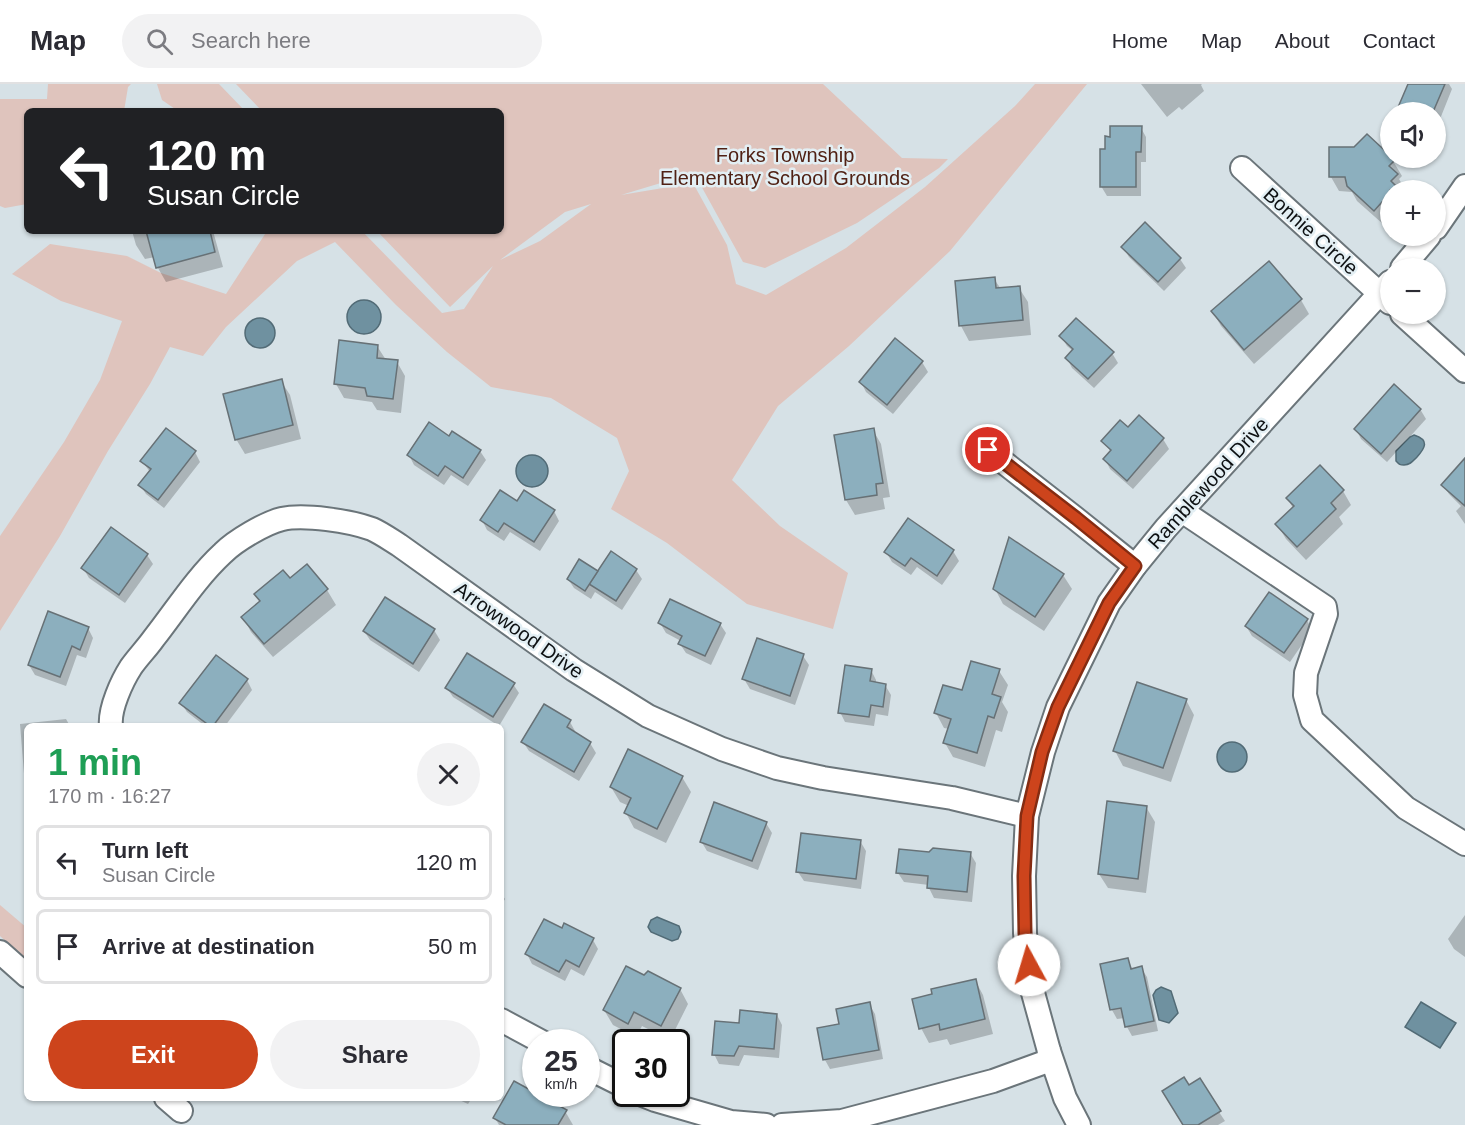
<!DOCTYPE html>
<html lang="en">
<head>
<meta charset="utf-8">
<style>
	body { margin:0; font-family:Helvetica,sans-serif; background:#f2f2f3; color:#2b2b33; height:100vh; display:flex; flex-direction:column; font-size:22px; white-space:nowrap }
	* { box-sizing:border-box; margin:0 }
	p { font-size:20px; color:#7c7c81 }
	.icon { flex:none; width:33px; height:33px; fill:none; stroke:currentColor; stroke-width:2; stroke-linecap:round; stroke-linejoin:round }
	.map { position:relative; flex:1; overflow:hidden }
	.panel { position:absolute; left:24px; top:639px; width:480px; height:378px; display:flex; flex-direction:column; background:#fff; border-radius:9px; box-shadow:0 2px 4px #0004 }
	.panel>* { flex:none }
	.guide { position:absolute; left:24px; top:24px; width:480px; height:126px; border-radius:9px; box-shadow:0 2px 4px #0004; background:#202124; color:#fff; overflow:hidden }
	.tools { position:absolute; left:1380px; top:18px; display:grid; gap:12px }
	.tools a { display:grid; place-items:center; width:66px; height:66px; border-radius:50%; background:#fff; box-shadow:0 2px 4px #0004; font-size:30px }
	.speed { position:absolute; left:522px; top:945px; display:flex; gap:12px; font-size:30px; font-weight:700; text-align:center }
	.speed>* { display:grid; place-content:center; width:78px; height:78px; border-radius:50%; background:#fff; box-shadow:0 2px 4px #0004; line-height:1 }
	.speed small { font-size:15px; font-weight:400 }
	.speed .limit { border:3px solid #111; border-radius:9px; background:#fff; color:#111 }
	.pin { position:absolute; display:grid; place-items:center; width:51px; height:51px; color:#fff; margin:-26px; border:3px solid #fff; border-radius:50%; box-shadow:0 2px 6px #0007 }
	.me { position:absolute; width:66px; margin:-33px; rotate:354deg; stroke-linejoin:round; filter:drop-shadow(0 0 4px #0008) }
	.turn { display:flex; align-items:center; gap:21px; height:126px; padding:0 24px; font-size:27px }
	.turn .icon { width:78px; height:78px; stroke-width:2.5 }
	.turn b { display:block; font-size:42px; line-height:51px }
	.round { display:grid; place-items:center; flex:none; width:63px; height:63px; border-radius:32px; background:#f2f2f3 }
	.overview { display:flex; align-items:center; justify-content:space-between; height:102px; padding:0 24px }
	h1 { font-size:36px; font-weight:800; line-height:45px; color:#1e9e55 }
	.primary-button { display:flex; gap:12px; margin-top:auto; padding:12px 24px }
	.primary-button a { flex:1; height:69px; border-radius:36px; background:#cd441c; color:#fff; font-size:24px; font-weight:800; line-height:69px; text-align:center }
	.primary-button a+a { background:#f2f2f3; color:#2b2b33 }
	ul { padding:0; list-style:none }
	li { display:flex; align-items:center; gap:18px; height:75px; margin:0 12px 9px; padding:0 12px; border:3px solid #e1e1e2; border-radius:9px }
	li div { flex:1 }
	li b { display:block; font-size:22px }
	li em { font-style:normal }
	header { display:flex; align-items:center; gap:36px; box-sizing:border-box; height:84px; padding:0 30px; background:#fff; border-bottom:2px solid #e1e1e2 }
	header strong { font-size:28px }
	nav { display:flex; gap:33px; margin-inline-start:auto; font-size:21px }
	.search { width:420px; height:54px; background:#f2f2f3; display:flex; align-items:center; gap:15px; box-sizing:border-box; padding:0 21px; border-radius:33px; color:#7c7c81; font-size:22px }
	.map>svg:first-child { display:block }
	.green { fill:#dfc4bd; fill-rule:evenodd }
	.water { fill:#6f91a0; stroke:#526b76; stroke-width:1.5 }
	.shadow { fill:#0003 }
	.building { fill:#8cafbe; stroke:#677176; stroke-width:1.5 }
	.lines { fill:none; stroke-linecap:round; stroke-linejoin:round }
	.minor-casing { stroke:#6b757a; stroke-width:26 }
	.minor { stroke:#fff; stroke-width:22 }
	.route-casing { stroke:#852c12; stroke-width:15 }
	.route { stroke:#cd441c; stroke-width:10 }
	.labels { text-anchor:middle; stroke-width:5; stroke-linejoin:round; paint-order:stroke }
	.park-label { font-size:20px; fill:#502114; stroke:#e3eff4 }
	.street-label { font-size:20px; fill:#0e1113; stroke:#e3eff4 }
</style>
</head>
<body>
<header>
<strong>Map</strong>
<div class="search"><svg class="icon" aria-label="search" viewBox="0 0 24 24"><circle cx="10" cy="10" r="6"/><path d="M15 15l6 6"/></svg>Search here</div>
<nav><a>Home</a><a>Map</a><a>About</a><a>Contact</a></nav>
</header>
<div class="map">
<svg width="1465" height="1041" viewBox="0 0 1465 1041">
	<rect width="100%" height="100%" fill="#d6e1e6"/>
	<g class="green">
		<path d="M48 0H131L128 3 124 27H27V120L5 124 0 122V15H47Z"/>
		<path d="M157 0H219L245 27H178L162 16Z"/>
		<path d="M236 0H823L902 74 948 75 939 84 857 139 765 184 743 178 694 89 621 111 693 99 727 161 736 200 766 211 846 164 925 103 1015 22 1035 0H1087L950 167 849 262 778 322 732 396 780 442 848 489 833 545 747 520 667 459 611 425 629 387 617 354 551 314 491 303 447 268 396 221 335 158 297 177 226 243 203 272 170 263 150 300 108 367 60 452 0 547V452L64 358 100 296 122 237 61 217 12 190 50 160 127 172 161 189 226 210 267 147H362L442 229 464 225 493 182 450 223 377 147H501V27H262ZM591 120 540 157 500 176 565 128Z"/>
		<path d="M0 821 27 844V877L0 852Z"/>
	</g>
	<g class="water">
		<circle cx="364" cy="233" r="17"/>
		<circle cx="260" cy="249" r="15"/>
		<path d="M1414 351C1430 356 1425 364 1417 373 1413 377 1410 381 1404 381 1399 381 1399 380 1396 377V367L1410 353Z"/>
		<circle cx="532" cy="387" r="16"/>
		<circle cx="1232" cy="673" r="15"/>
		<path d="M657 833 679 842 681 848 678 855 672 857 651 848 648 843 651 836Z"/>
		<path d="M1161 903 1171 907 1178 929 1169 939 1159 936 1153 911 1156 906Z"/>
		<path d="M1421 918 1456 939 1440 964 1405 943Z"/>
	</g>
	<g class="shadow">
		<path d="M1141 0H1202L1201 1 1204 7 1182 26 1179 23 1167 33Z"/>
		<path d="M1410 0H1449L1452 5 1436 45V28H1398Z"/>
		<path d="M1141 44 1146 53V78H1141V112H1107L1101 102 1106 67 1111 54Z"/>
		<path d="M1393 77 1402 92 1399 95 1405 105 1390 106V132L1383 140 1357 117 1352 108 1339 107 1331 93Z"/>
		<path d="M132 147H213L223 183 166 198 158 184 155 173 145 175 136 161Z"/>
		<path d="M1123 163 1180 175 1186 184 1164 207 1129 173Z"/>
		<path d="M994 195 1001 205 1019 204 1028 218 1031 251 969 257 961 242 957 198Z"/>
		<path d="M1301 216 1309 230 1254 280 1221 242 1213 228Z"/>
		<path d="M1061 252 1112 269 1118 279 1094 304 1072 284 1067 274 1073 267 1067 262Z"/>
		<path d="M895 256 922 278 928 288 893 330 866 308 861 298Z"/>
		<path d="M377 262 386 276 397 278 405 292 401 329 377 326 372 318 344 314 336 300Z"/>
		<path d="M281 297 290 311 301 355 245 370 236 355Z"/>
		<path d="M1420 325 1426 335 1387 378 1361 355 1356 345Z"/>
		<path d="M1139 333 1163 355 1169 365 1133 405 1110 385 1105 375 1111 368 1103 357 1128 345Z"/>
		<path d="M873 346 881 360 890 413 883 414 885 425 855 431 846 416 836 352Z"/>
		<path d="M449 354 480 367 486 376 468 402 451 391 444 401 414 381 409 371Z"/>
		<path d="M195 368 200 378 164 424 146 410 140 401 150 388 142 377Z"/>
		<path d="M1465 376V440L1456 427 1461 422 1449 410 1443 401Z"/>
		<path d="M1343 407 1351 421 1339 433 1343 440 1306 476 1286 455 1277 440 1293 424 1287 414Z"/>
		<path d="M517 419 554 427 559 437 540 467 510 448 504 457 487 446 482 436Z"/>
		<path d="M908 436 953 467 959 477 942 501 917 483 911 491 892 478 886 468Z"/>
		<path d="M147 471 153 480 125 519 89 494 83 484Z"/>
		<path d="M307 482 327 506 336 521 273 573 251 548 243 533 260 518 256 510 290 496Z"/>
		<path d="M636 486 642 495 622 526 595 508 591 515 574 504 568 495 597 488Z"/>
		<path d="M1063 491 1072 505 1044 547 1003 520 995 505Z"/>
		<path d="M385 515 434 546 440 556 419 588 370 556 364 547Z"/>
		<path d="M1307 536 1312 546 1290 578 1252 552 1246 542Z"/>
		<path d="M660 539 720 540 726 549 711 581 686 569 680 560 681 557 666 549Z"/>
		<path d="M88 544 93 554 86 574 77 571 66 602 35 591 29 581Z"/>
		<path d="M803 572 809 581 795 621 750 605 744 595Z"/>
		<path d="M871 586 876 596V600L885 601 891 611 888 632 876 630 874 642 845 638 840 628Z"/>
		<path d="M999 587 1008 601 1002 618 1008 628 1002 648 996 646 985 683 953 673 945 659 949 645 944 644 936 629Z"/>
		<path d="M247 596 252 606 225 642H205L187 628 181 619Z"/>
		<path d="M513 600 519 609 499 642 453 613 447 604Z"/>
		<path d="M1186 616 1194 631 1171 698 1123 682 1115 667Z"/>
		<path d="M66 635 70 642H27V705L25 702 20 640Z"/>
		<path d="M570 638 575 647 574 649 590 659 596 669 579 697 529 667 523 658Z"/>
		<path d="M628 667 682 693 691 708 666 759 634 744 626 729 629 722 620 718 611 703Z"/>
		<path d="M1146 723 1155 738 1146 809 1108 804 1099 790Z"/>
		<path d="M766 739 772 749 758 786 707 767 701 757Z"/>
		<path d="M860 757 866 767 861 805 804 797 798 788Z"/>
		<path d="M970 769 976 779 972 818 934 814 929 804V801L904 798 898 789 929 770Z"/>
		<path d="M501 809 505 815 501 822Z"/>
		<path d="M1465 831V873L1454 865 1448 855Z"/>
		<path d="M562 846 593 856 598 865 584 892 571 885 565 897 532 880 527 870Z"/>
		<path d="M1128 876 1133 886 1141 884 1147 893 1158 947 1132 952 1127 943 1125 934 1117 935 1112 926 1102 881Z"/>
		<path d="M975 896 983 911 993 950 950 961 947 955 929 959 921 944Z"/>
		<path d="M680 905 688 920 670 956 642 942 636 953 613 941 604 926Z"/>
		<path d="M869 920 875 930 883 975 830 985 825 976Z"/>
		<path d="M777 931 782 941 779 974 744 971 739 982 719 980 714 970 741 941Z"/>
		<path d="M1189 1003 1219 1028 1225 1037 1218 1041H1184Z"/>
		<path d="M455 1014H472L468 1020Z"/>
		<path d="M565 1027 573 1041H499L495 1034Z"/>
	</g>
	<g class="building">
		<path d="M1408 0H1445L1433 28H1396Z"/>
		<path d="M1110 42H1142L1141 68H1136V103H1100V65H1105V52L1110 53Z"/>
		<path d="M1367 50 1395 76 1389 82 1398 90 1391 97 1396 102 1392 106H1390V109L1374 127 1347 102 1345 93H1329V63H1354Z"/>
		<path d="M1145 138 1181 174 1158 198 1121 163Z"/>
		<path d="M146 147H210L215 168 156 184Z"/>
		<path d="M1269 177 1302 215 1244 266 1211 227Z"/>
		<path d="M995 193 996 204 1020 202 1023 236 959 242 955 197Z"/>
		<path d="M1076 234 1114 268 1088 295 1065 274 1073 265 1059 252Z"/>
		<path d="M895 254 923 277 887 321 859 298Z"/>
		<path d="M339 256 378 261 377 274 398 276 393 315 367 312 365 304 334 300Z"/>
		<path d="M282 295 293 341 235 356 223 310Z"/>
		<path d="M1394 300 1421 325 1381 370 1354 345Z"/>
		<path d="M1139 331 1164 354 1127 397 1103 375 1111 366 1101 357 1120 336 1128 343Z"/>
		<path d="M429 338 449 352 452 347 481 366 463 394 445 382 438 392 407 371Z"/>
		<path d="M166 344 196 367 158 416 138 401 151 385 140 377Z"/>
		<path d="M874 344 883 399 876 400 877 411 845 416 834 351Z"/>
		<path d="M1465 374V422L1441 401Z"/>
		<path d="M1320 381 1344 406 1331 419 1336 425 1297 463 1275 440 1294 422 1286 414Z"/>
		<path d="M500 406 517 417 524 406 555 426 534 458 504 439 498 448 480 436Z"/>
		<path d="M908 434 954 466 937 492 911 474 905 482 884 468Z"/>
		<path d="M111 443 148 470 119 511 81 484Z"/>
		<path d="M1009 453 1064 490 1035 533 993 505Z"/>
		<path d="M611 467 637 485 616 517 589 500Z"/>
		<path d="M579 475 598 487 585 507 567 495Z"/>
		<path d="M307 480 328 505 264 560 241 533 260 517 254 510 283 486 290 494Z"/>
		<path d="M1269 508 1308 535 1284 569 1245 542Z"/>
		<path d="M385 513 435 545 413 580 363 547Z"/>
		<path d="M670 515 721 539 705 572 678 560 682 552 658 539Z"/>
		<path d="M48 527 89 543 80 566 72 562 60 593 28 581Z"/>
		<path d="M757 554 804 570 790 612 742 595Z"/>
		<path d="M467 569 515 599 493 633 445 604Z"/>
		<path d="M216 571 248 595 213 642H210L179 619Z"/>
		<path d="M971 577 1000 585 992 610 1001 613 994 634 988 632 977 669 943 659 951 635 934 629 943 601 962 606Z"/>
		<path d="M845 581 872 585 870 597 886 600 883 623 871 621 869 633 838 629Z"/>
		<path d="M1137 598 1187 615 1163 684 1113 667Z"/>
		<path d="M544 620 571 636 567 643 591 658 574 688 521 658Z"/>
		<path d="M628 665 683 692 657 745 624 729 631 714 610 703Z"/>
		<path d="M1107 717 1147 722 1138 795 1098 790Z"/>
		<path d="M714 718 767 738 752 777 700 758Z"/>
		<path d="M801 749 861 756 856 795 796 788Z"/>
		<path d="M933 764 971 768 967 808 927 804 928 792 896 789 899 765 929 768Z"/>
		<path d="M544 835 562 844 564 839 594 854 579 883 566 876 559 888 525 870Z"/>
		<path d="M1128 874 1131 885 1142 882 1154 937 1125 943 1121 924 1110 926 1100 880Z"/>
		<path d="M626 882 644 891 648 887 681 904 661 942 634 928 628 940 603 926Z"/>
		<path d="M976 895 985 935 940 946 939 940 919 945 912 915 932 910 931 905Z"/>
		<path d="M870 918 879 966 823 976 817 944 839 940 836 925Z"/>
		<path d="M740 926 777 930 774 965 739 962 734 972 712 971 715 937 739 939Z"/>
		<path d="M1184 993 1189 1001 1200 994 1221 1027 1198 1041H1183L1162 1007Z"/>
		<path d="M514 997 567 1026 558 1041H506L493 1034Z"/>
	</g>
	<g class="lines">
		<defs>
			<g id="minor">
				<path d="M1242 84 1390 219"/>
				<path d="M1436 144 1465 102"/>
				<path d="M1402 184 1429 152"/>
				<path d="M1402 230 1465 287"/>
				<path d="M988 366 1075 434 1135 482"/>
				<path d="M1182 427 1325 523 1326 530 1306 589 1305 611 1312 636 1406 724 1465 760"/>
				<path d="M111 642C109 625 122 597 131 583 138 573 147 564 154 554 176 526 196 494 223 469 235 457 265 439 282 435 304 430 350 437 372 445 381 449 391 456 399 461L574 586 648 632 722 665 777 684 823 694 952 714 1027 732"/>
				<path d="M0 868 27 892"/>
				<path d="M501 936 542 958"/>
				<path d="M586 983 626 1003"/>
				<path d="M640 1010 655 1016 731 1038 766 1041"/>
				<path d="M166 1014 181 1027"/>
				<path d="M782 1041 842 1037 993 997 1048 977 1049 967"/>
				<path d="M1079 1041 1065 1014 1049 967 1030 898 1025 849 1024 792 1027 732 1043 668 1058 623 1109 519 1135 482 1166 444 1390 198"/>
			</g>
		</defs>
		<use href="#minor" class="minor-casing"/>
		<use href="#minor" class="minor"/>
	</g>
	<g class="lines">
		<defs>
			<path id="route" d="M988 366 1076 434 1135 482 1109 519 1058 623 1042 668 1027 732 1024 792 1025 849 1029 881"/>
		</defs>
		<use href="#route" class="route-casing"/>
		<use href="#route" class="route"/>
	</g>
	<g class="labels">
		<g class="park-label">
			<text x="785" y="78">Forks Township<tspan x="785" dy="23">Elementary School Grounds</tspan></text>
		</g>
		<g class="street-label">
			<text transform="translate(1311 147) rotate(42)" y="7">Bonnie Circle</text>
			<text transform="translate(1208 399) rotate(-48)" y="7">Ramblewood Drive</text>
			<text transform="translate(519 546) rotate(35)" y="7">Arrowwood Drive</text>
		</g>
	</g>
</svg>
<div class="tools">
<a><svg class="icon" aria-label="sound" viewBox="0 0 24 24"><path d="M4 9h4l5-4v14l-5-4H4zM17 9q2 3 0 6"/></svg></a>
<a>+</a>
<a>−</a>
</div>
<div class="speed"><div>25<small>km/h</small></div><div class="limit">30</div></div>
<div class="pin" style="left:988px;top:366px;background:#d93025"><svg class="icon" aria-label="arrive" viewBox="0 0 24 24"><path d="M6 21V4h12l-3 4 3 4H6"/></svg></div>
<svg class="me" style="left:1029px;top:881px" viewBox="-20 -20 40 40"><circle r="19" fill="#fff"/><path d="M0-13L10 11 0 6-10 11z" fill="#cd441c"/></svg>
<div class="guide">
<div class="turn"><svg class="icon" aria-label="left" viewBox="0 0 24 24"><path d="M17 20v-9H6M10 6l-5 5 5 5"/></svg><div><b>120 m</b>Susan Circle</div></div>
</div>
<section class="panel">
<div class="overview"><div><h1>1 min</h1><p>170 m · 16:27</p></div><a class="round"><svg class="icon" aria-label="close" viewBox="0 0 24 24"><path d="M6 6l12 12M18 6L6 18"/></svg></a></div>
<ul>
<li><svg class="icon" aria-label="left" viewBox="0 0 24 24"><path d="M17 20v-9H6M10 6l-5 5 5 5"/></svg><div><b>Turn left</b><p>Susan Circle</p></div><em>120 m</em></li>
<li><svg class="icon" aria-label="arrive" viewBox="0 0 24 24"><path d="M6 21V4h12l-3 4 3 4H6"/></svg><div><b>Arrive at destination</b></div><em>50 m</em></li>
</ul>
<div class="primary-button"><a>Exit</a><a>Share</a></div>
</section>
</div>
</body>
</html>
